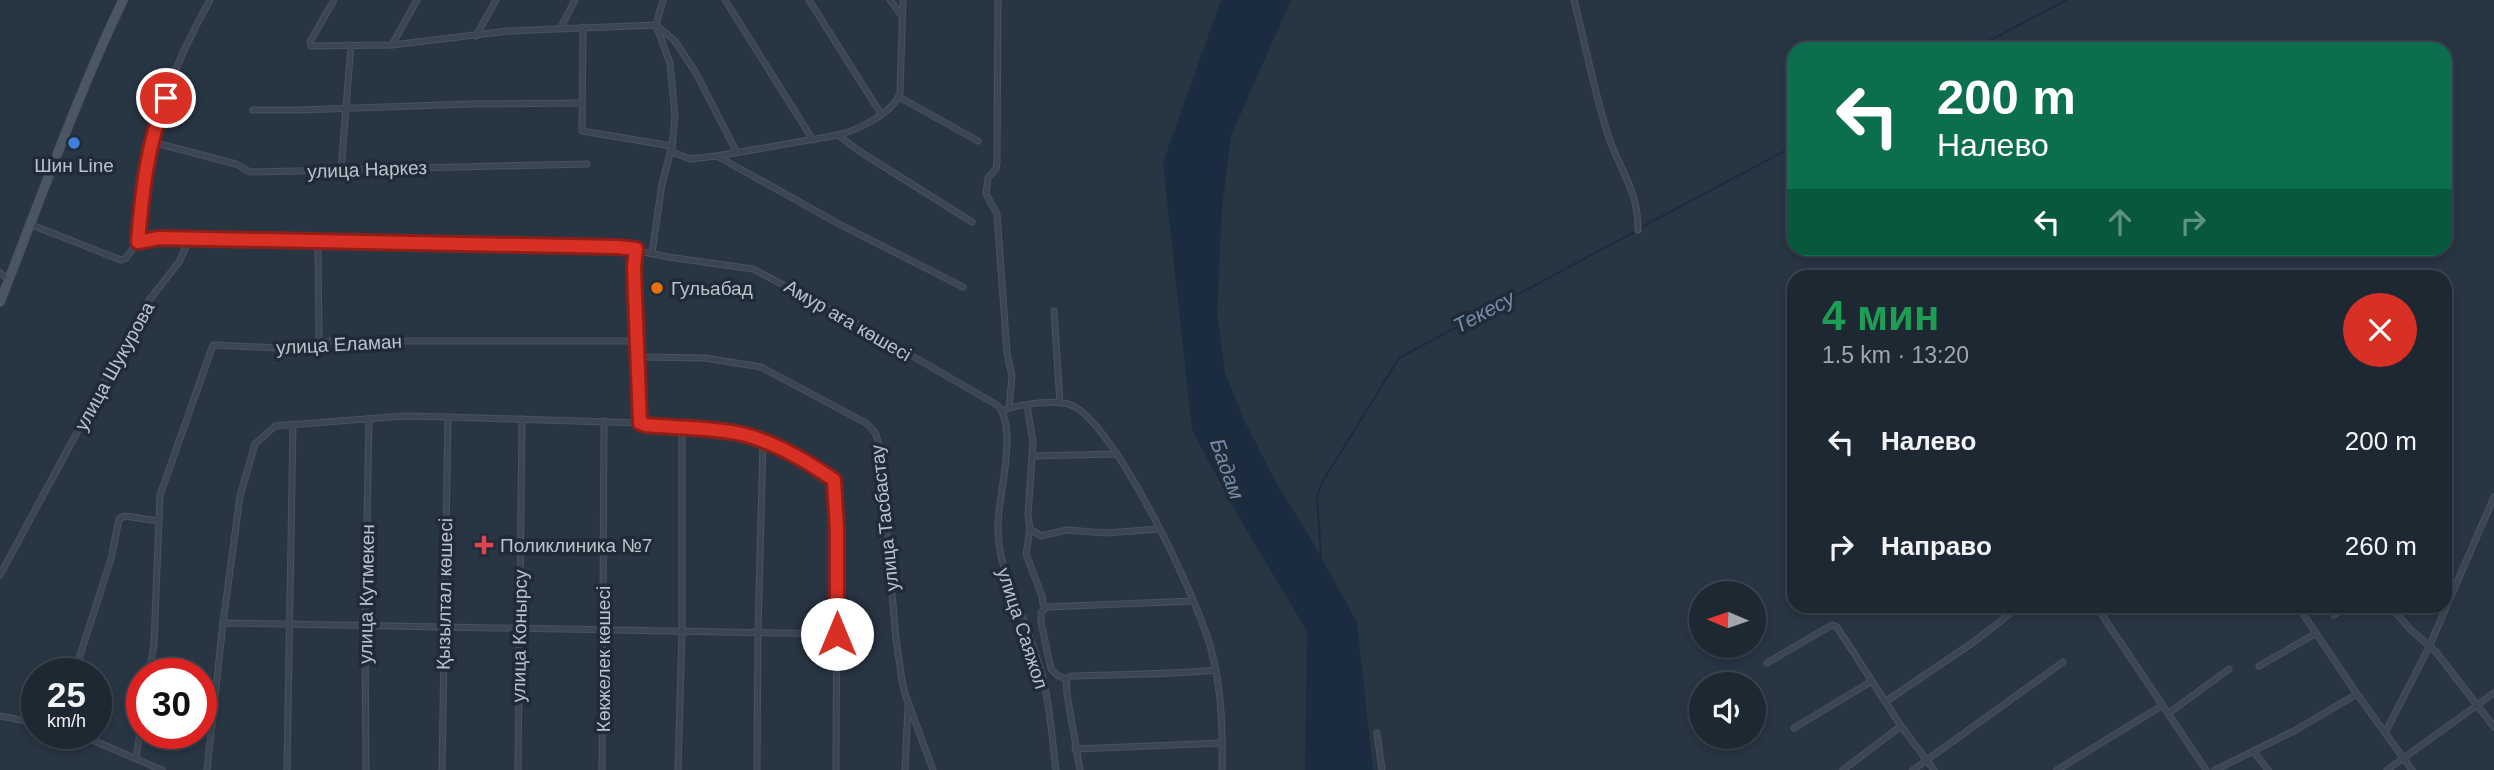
<!DOCTYPE html>
<html lang="ru">
<head>
<meta charset="utf-8">
<style>
	body { margin:0; font-family:Arial,sans-serif; background:#26303a; color:#f1f3f6; height:100vh; display:flex; flex-direction:column; font-size:26px; white-space:nowrap }
	* { box-sizing:border-box; margin:0 }
	p { font-size:23px; color:#a1a6ac }
	.icon { flex:none; width:38px; height:38px; fill:none; stroke:currentColor; stroke-width:2; stroke-linecap:round; stroke-linejoin:round }
	.map { position:relative; flex:1; overflow:hidden }
	.side { position:absolute; left:1787px; top:270px; width:665px; height:343px; display:flex; flex-direction:column; background:#1e2832; border-radius:21px; box-shadow:0 4px 10px #0003,0 0 0 2px #3c444d }
	.side>* { flex:none }
	.hud { position:absolute; left:1787px; top:42px; width:665px; height:214px; border-radius:21px; box-shadow:0 4px 10px #0003,0 0 0 2px #3c444d; background:#0b6e4f; color:#fff; overflow:hidden }
	.needle { width:46px; rotate:272deg }
	.tools { position:absolute; left:1689px; top:581px; display:grid; gap:14px }
	.tools a { display:grid; place-items:center; width:77px; height:77px; border-radius:50%; background:#1e2832; box-shadow:0 4px 10px #0003,0 0 0 2px #3c444d; font-size:35px }
	.speed { position:absolute; left:21px; top:658px; display:flex; gap:14px; font-size:35px; font-weight:700; text-align:center }
	.speed>* { display:grid; place-content:center; width:91px; height:91px; border-radius:50%; background:#1e2832; box-shadow:0 4px 10px #0003,0 0 0 2px #3c444d; line-height:1 }
	.speed small { font-size:18px; font-weight:400 }
	.speed .limit { border:10px solid #d22; background:#fff; color:#111 }
	.pin { position:absolute; display:grid; place-items:center; width:60px; height:60px; color:#fff; margin:-30px; border:4px solid #fff; border-radius:50%; box-shadow:0 2px 7px #0007 }
	.me { position:absolute; width:77px; margin:-38px; rotate:0deg; stroke-linejoin:round; filter:drop-shadow(0 0 5px #0008) }
	.turn { display:flex; align-items:center; gap:24px; height:147px; padding:0 35px; font-size:32px }
	.turn .icon { width:91px; height:91px; stroke-width:2.5 }
	.turn b { display:block; font-size:49px; line-height:60px }
	.lanes { display:flex; align-items:center; height:66px; padding:0 35px; background:#0003; justify-content:center; gap:35px; direction:ltr }
	.lanes .off { opacity:.35 }
	.round { display:grid; place-items:center; flex:none; width:74px; height:74px; border-radius:37px; background:#26303a }
	.head { display:flex; align-items:center; justify-content:space-between; height:119px; padding:0 35px }
	h1 { font-size:42px; font-weight:700; line-height:52px; color:#1e9e55 }
	ul { padding:0; list-style:none }
	li { display:flex; align-items:center; gap:21px; height:105px; padding:0 35px }
	li div { flex:1 }
	li b { display:block; font-size:26px }
	li em { font-style:normal }
	.map>svg:first-child { display:block }
	.water { fill:#1b2c41 }
	.lines { fill:none; stroke-linecap:round; stroke-linejoin:round }
	.stream { stroke:#1b2c41; stroke-width:2 }
	.street-casing { stroke:#49525f; stroke-width:7 }
	.secondary-casing { stroke:#49525f; stroke-width:10 }
	.street { stroke:#3c4652; stroke-width:5 }
	.secondary { stroke:#4b5665; stroke-width:8 }
	.route-casing { stroke:#8d1f18; stroke-width:18 }
	.route { stroke:#d93025; stroke-width:12 }
	.shop-dot { fill:#3f7fe0; stroke:#212b38; stroke-width:2.5 }
	.food-dot { fill:#e8710a; stroke:#212b38; stroke-width:2.5 }
	.health-dot { fill:#e0444e; stroke:#212b38; stroke-width:2.5 }
	.labels { text-anchor:middle; stroke-width:7; stroke-linejoin:round; paint-order:stroke }
	.poi-label { font-size:19px; fill:#bac2cc; stroke:#212b38; text-anchor:start }
	.street-label { font-size:19px; fill:#bac2cc; stroke:#212b38 }
	.water-label { font-size:21px; font-style:italic; fill:#748da9; stroke:#212b38 }
</style>
</head>
<body>
<div class="map">
<svg width="2494" height="770" viewBox="0 0 2494 770">
	<rect width="100%" height="100%" fill="#283543"/>
	<path class="water" d="M1221 0H1291L1231 136 1222 207 1217 313 1225 373 1246 424 1279 488 1308 534 1357 622 1373 770H1305L1307 631 1237 514 1192 430 1163 162Z"/>
	<g class="lines">
		<g class="stream">
			<path d="M1974 49 2066 0"/>
			<path d="M1640 228 1794 146"/>
			<path d="M1321 558 1317 496 1323 481 1399 358 1636 231"/>
		</g>
		<defs>
			<g id="street">
				<path d="M334 0 310 42 311 46 392 45 417 0"/>
				<path d="M725 0 813 140"/>
				<path d="M809 0 881 114"/>
				<path d="M890 0 902 16"/>
				<path d="M998 0C998 54 997 108 997 163L996 169 988 178 986 194 997 214 1007 353 1012 376 1009 408"/>
				<path d="M1574 0C1585 44 1594 89 1607 132 1618 168 1639 190 1638 230"/>
				<path d="M561 27 575 0"/>
				<path d="M583 27 582 131 672 146"/>
				<path d="M476 36 496 0"/>
				<path d="M392 45 508 31 656 25 675 41 696 73 736 151"/>
				<path d="M899 97 978 141"/>
				<path d="M253 110H300L469 104 581 103"/>
				<path d="M838 135 859 151 972 222"/>
				<path d="M152 142 236 164 250 172 587 164"/>
				<path d="M670 151 690 159 717 156 839 224 963 287"/>
				<path d="M717 156 838 135C858 130 893 113 900 93L903 0"/>
				<path d="M341 170 351 45"/>
				<path d="M189 240 618 247 668 257 753 269 852 321 997 405C1019 426 998 496 998 525 997 559 1011 587 1023 618 1030 636 1036 655 1042 674 1050 703 1052 740 1056 770"/>
				<path d="M138 242C139 224 140 206 142 188 150 122 178 57 210 0"/>
				<path d="M318 242 319 342"/>
				<path d="M636 249 634 268 640 423"/>
				<path d="M652 253 662 184 672 146 675 117 670 63 656 25 663 0"/>
				<path d="M0 273 9 280"/>
				<path d="M1054 311 1060 403"/>
				<path d="M638 357 705 358 761 367 866 423 875 432 879 444 896 639 902 681 905 694 933 770"/>
				<path d="M1027 405 1033 442 1028 515 1030 529 1041 536 1067 530 1106 533 1159 529"/>
				<path d="M1003 411C1017 404 1056 399 1071 405 1115 422 1201 605 1212 653 1222 691 1223 731 1222 770"/>
				<path d="M1032 456 1117 454"/>
				<path d="M1030 529 1026 554 1042 596 1043 604 1046 607"/>
				<path d="M0 575 147 303 179 262 189 240 159 238 138 242 126 258 121 260 29 224"/>
				<path d="M2096 606 2206 770"/>
				<path d="M2390 606 2411 630 2436 652 2494 727"/>
				<path d="M1046 607 1193 601"/>
				<path d="M1046 607 1041 613V622L1051 669 1057 675 1066 679"/>
				<path d="M2301 611 2357 694 2412 770"/>
				<path d="M2334 615 2347 606"/>
				<path d="M223 623 837 634"/>
				<path d="M1767 663 1832 625 1837 627 1901 726 1934 770"/>
				<path d="M2259 666 2315 634"/>
				<path d="M74 674 111 559 119 519 125 516 158 521"/>
				<path d="M149 674 154 643 160 495 213 345 302 349 319 342 332 341H636"/>
				<path d="M1885 702 1975 641 2020 606"/>
				<path d="M2169 713 2229 669"/>
				<path d="M0 716 37 723"/>
				<path d="M1794 728 1872 681"/>
				<path d="M76 733 162 770"/>
				<path d="M1377 733 1382 770"/>
				<path d="M2385 733 2429 647 2494 497"/>
				<path d="M1075 749 1222 743"/>
				<path d="M2253 751 2268 770"/>
				<path d="M136 758 142 719"/>
				<path d="M207 770 223 623 240 496 255 444 275 426 404 416 448 417 640 423 645 425 741 434C774 444 806 460 834 479L837 530 836 770"/>
				<path d="M287 770 293 424"/>
				<path d="M366 770 365 627 369 419"/>
				<path d="M442 770 448 417"/>
				<path d="M518 770 522 419"/>
				<path d="M602 770 604 421"/>
				<path d="M678 770 682 631V428"/>
				<path d="M757 770 758 633 763 441"/>
				<path d="M905 770 908 706"/>
				<path d="M1080 770 1067 694 1066 679 1071 676C1119 674 1168 675 1216 670"/>
				<path d="M1843 770 1901 726"/>
				<path d="M1913 770 2063 662"/>
				<path d="M2057 770 2163 705"/>
				<path d="M2215 770 2294 731 2357 694"/>
				<path d="M2387 770 2494 693"/>
			</g>
			<path id="secondary" d="M0 302C40 201 76 98 123 0"/>
		</defs>
		<use href="#street" class="street-casing"/>
		<use href="#secondary" class="secondary-casing"/>
		<use href="#street" class="street"/>
		<use href="#secondary" class="secondary"/>
	</g>
	<g class="lines">
		<defs>
			<path id="route" d="M166 98C147 144 142 193 138 242L159 238 618 247 636 249 634 268 640 423 645 425C676 428 711 427 742 434 774 442 807 461 834 480L837 530V634"/>
		</defs>
		<use href="#route" class="route-casing"/>
		<use href="#route" class="route"/>
	</g>
	<circle class="shop-dot" cx="74" cy="143" r="7"/>
	<circle class="food-dot" cx="657" cy="288" r="7"/>
	<path class="health-dot" d="M480.5 534.5h7v7h7v7h-7v7h-7v-7h-7v-7h7z"/>
	<g class="labels">
		<g class="poi-label">
			<text x="74" y="172" text-anchor="middle">Шин Line</text>
			<text x="671" y="295">Гульабад</text>
			<text x="500" y="552">Поликлиника №7</text>
		</g>
		<g class="street-label">
			<text transform="translate(367 169) rotate(-2)" y="7">улица Наркез</text>
			<text transform="translate(848 320) rotate(30)" y="7">Амур аға көшесі</text>
			<text transform="translate(339 344) rotate(-3)" y="7">улица Еламан</text>
			<text transform="translate(114 366) rotate(-61)" y="7">улица Шукурова</text>
			<text transform="translate(884 518) rotate(-96)" y="7">улица Тасбастау</text>
			<text transform="translate(366 594) rotate(-89)" y="7">улица Кутмекен</text>
			<text transform="translate(444 594) rotate(-89)" y="7">Қызылтал көшесі</text>
			<text transform="translate(1023 628) rotate(72)" y="7">улица Саяжол</text>
			<text transform="translate(519 636) rotate(-89)" y="7">улица Конырсу</text>
			<text transform="translate(603 659) rotate(-90)" y="7">Көкжелек көшесі</text>
		</g>
		<g class="water-label">
			<text transform="translate(1484 312) rotate(-28)" y="7">Текесу</text>
			<text transform="translate(1227 469) rotate(70)" y="7">Бадам</text>
		</g>
	</g>
</svg>
<div class="tools">
<a><svg class="needle" viewBox="-14 -14 28 28"><path d="M0-13l5 13h-10z" fill="#e53935"/><path d="M0 13l5-13h-10z" fill="#a1a6ac"/></svg></a>
<a><svg class="icon" aria-label="sound" viewBox="0 0 24 24"><path d="M4 9h4l5-4v14l-5-4H4zM17 9q2 3 0 6"/></svg></a>
</div>
<div class="speed"><div>25<small>km/h</small></div><div class="limit">30</div></div>
<div class="pin" style="left:166px;top:98px;background:#d93025"><svg class="icon" aria-label="arrive" viewBox="0 0 24 24"><path d="M6 21V4h12l-3 4 3 4H6"/></svg></div>
<svg class="me" style="left:837px;top:634px" viewBox="-20 -20 40 40"><circle r="19" fill="#fff"/><path d="M0-13L10 11 0 6-10 11z" fill="#d93025"/></svg>
<div class="hud">
<div class="turn"><svg class="icon" aria-label="left" viewBox="0 0 24 24"><path d="M17 20v-9H6M10 6l-5 5 5 5"/></svg><div><b>200 m</b>Налево</div></div>
<div class="lanes"><svg class="icon" aria-label="left" viewBox="0 0 24 24"><path d="M17 20v-9H6M10 6l-5 5 5 5"/></svg><svg class="icon off" aria-label="ahead" viewBox="0 0 24 24"><path d="M12 20V5M6 11l6-6 6 6"/></svg><svg class="icon off" aria-label="right" viewBox="0 0 24 24"><path d="M7 20v-9h11M14 6l5 5-5 5"/></svg></div>
</div>
<section class="side">
<div class="head"><div><h1>4 мин</h1><p>1.5 km · 13:20</p></div><a class="round" style="background:#d93025;color:#fff"><svg class="icon" aria-label="close" viewBox="0 0 24 24"><path d="M6 6l12 12M18 6L6 18"/></svg></a></div>
<ul>
<li><svg class="icon" aria-label="left" viewBox="0 0 24 24"><path d="M17 20v-9H6M10 6l-5 5 5 5"/></svg><div><b>Налево</b></div><em>200 m</em></li>
<li><svg class="icon" aria-label="right" viewBox="0 0 24 24"><path d="M7 20v-9h11M14 6l5 5-5 5"/></svg><div><b>Направо</b></div><em>260 m</em></li>
</ul>
</section>
</div>
</body>
</html>
